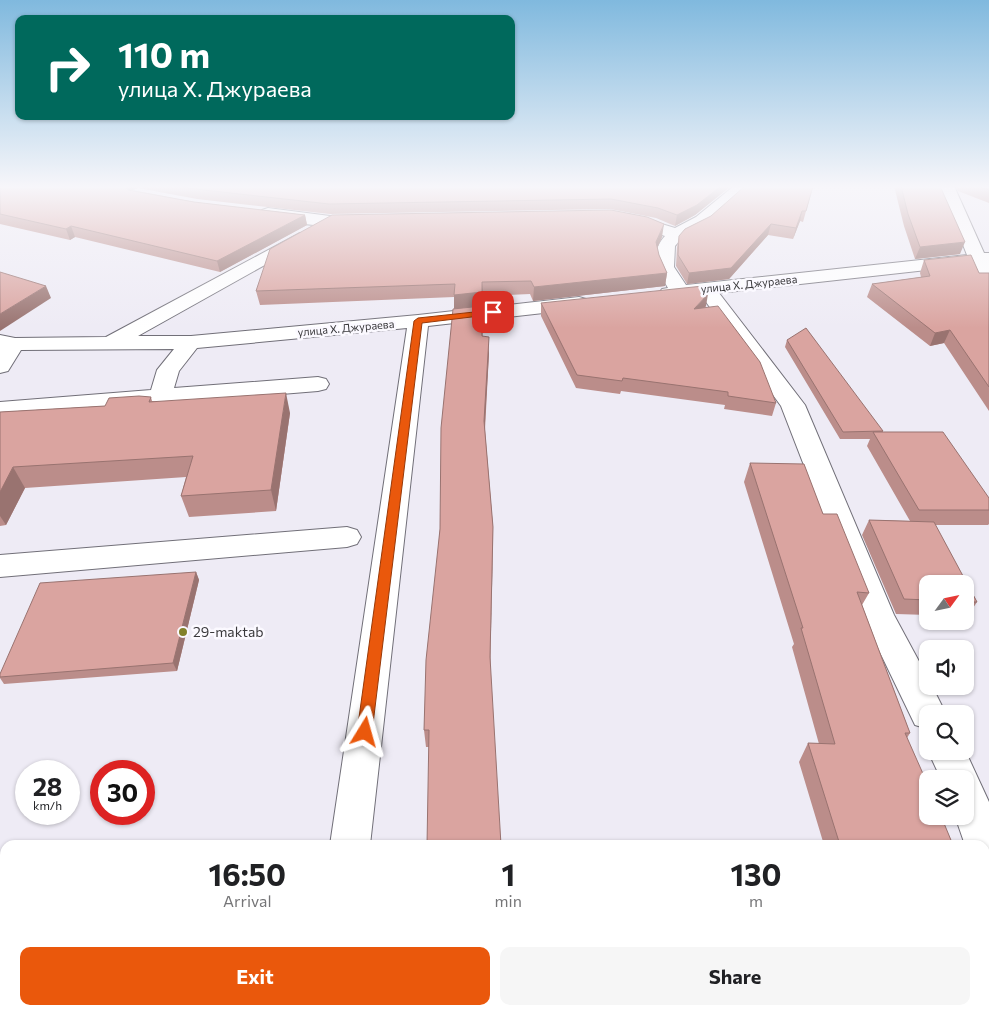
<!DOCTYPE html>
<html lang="en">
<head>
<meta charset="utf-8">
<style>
	body { margin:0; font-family:Commissioner,sans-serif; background:#f6f6f6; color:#202124; height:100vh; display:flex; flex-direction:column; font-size:19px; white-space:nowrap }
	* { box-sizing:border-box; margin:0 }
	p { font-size:16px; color:#757577 }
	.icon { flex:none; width:28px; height:28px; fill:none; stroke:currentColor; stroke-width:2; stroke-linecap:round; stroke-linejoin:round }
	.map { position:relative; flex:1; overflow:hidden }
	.drawer { position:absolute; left:0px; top:840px; width:990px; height:175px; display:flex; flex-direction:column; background:#fff; border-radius:15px 15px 0 0; box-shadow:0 1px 4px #0004 }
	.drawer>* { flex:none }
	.hud { position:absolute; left:15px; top:15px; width:500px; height:105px; border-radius:10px; box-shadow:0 1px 4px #0004; background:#00695c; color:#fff; overflow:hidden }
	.needle { width:32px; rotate:57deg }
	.fabs { position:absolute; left:919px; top:575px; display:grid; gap:10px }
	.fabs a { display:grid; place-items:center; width:55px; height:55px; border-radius:10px; background:#fff; box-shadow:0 1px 4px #0004; font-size:25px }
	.speed { position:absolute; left:15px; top:760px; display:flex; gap:10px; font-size:25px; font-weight:700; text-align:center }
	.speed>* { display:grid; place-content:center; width:65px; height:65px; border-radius:50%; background:#fff; box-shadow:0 1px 4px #0004; line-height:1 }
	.speed small { font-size:12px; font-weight:400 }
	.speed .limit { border:8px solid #d22; background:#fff; color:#111 }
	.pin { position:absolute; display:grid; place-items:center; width:42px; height:42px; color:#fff; margin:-21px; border-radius:10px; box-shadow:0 2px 8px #0006 }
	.me { position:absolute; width:55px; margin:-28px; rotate:8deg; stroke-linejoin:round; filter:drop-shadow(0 0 4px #0008) }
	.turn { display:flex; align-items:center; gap:18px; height:105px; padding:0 20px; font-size:22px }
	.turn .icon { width:65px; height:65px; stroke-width:2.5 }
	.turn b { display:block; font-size:35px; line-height:42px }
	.eta { display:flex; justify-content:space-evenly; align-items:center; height:85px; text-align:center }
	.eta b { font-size:30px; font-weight:700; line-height:35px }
	.action { display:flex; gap:10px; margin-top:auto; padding:10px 20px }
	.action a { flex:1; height:58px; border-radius:10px; background:#ea580c; color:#fff; font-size:20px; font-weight:700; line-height:58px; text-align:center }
	.action a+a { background:#f6f6f6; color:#202124 }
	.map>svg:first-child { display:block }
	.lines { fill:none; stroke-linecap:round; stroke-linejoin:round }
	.minor-casing { stroke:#716f78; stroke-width:2 }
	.minor { fill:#fff; fill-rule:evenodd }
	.wall { fill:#bb8d8a }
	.shaded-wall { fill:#997370 }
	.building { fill:#daa4a0; stroke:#997370 }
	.route { fill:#ea580c; stroke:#983908 }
	.poi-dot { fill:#82812a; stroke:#fbf9ff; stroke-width:2 }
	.labels { text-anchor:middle; stroke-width:5; stroke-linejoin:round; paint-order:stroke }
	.far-street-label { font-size:11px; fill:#39383b; stroke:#fbf9ff }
	.poi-label { font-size:14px; fill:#39383b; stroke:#fbf9ff; text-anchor:start }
</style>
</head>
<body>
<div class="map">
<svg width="989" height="1015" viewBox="0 0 989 1015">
	<rect width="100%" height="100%" fill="#eeebf5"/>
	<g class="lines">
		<defs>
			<g id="minor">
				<path d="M734 186H751L708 225 682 238 675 246 674 267 686 285 967 255 940 186H954L984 253H989V284L982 282 972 265 719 293 805 405 894 615 928 678V686H932L946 714H928V729L915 725 862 615 781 406 701 295 669 299 662 297 659 293 662 289 668 288C658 270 649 253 665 236L622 222 620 219 622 216 628 214 675 228 696 217Z"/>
				<path d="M268 208 330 216H366L368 219 366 222C336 230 292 224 262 216L260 213 262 210Z"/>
				<path d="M300 233 306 234 309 238 306 242 138 336H191L418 315 579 297 586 299 589 303 586 307 579 309 428 326 370 845H330L407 328 197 348 179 371 174 388 318 377 326 379 329 384 326 389 318 391 171 403 165 414 157 416 145 414 141 409 144 405 0 416V402L151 390 157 370 174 349 21 350 8 371 0 373V335L15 338 106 337Z"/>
				<path d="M347 527 357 530 361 537 357 544 347 547 0 577V555Z"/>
				<path d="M965 750 989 802V874L985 873V845H965L955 816H965V779H941L928 751Z"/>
				<rect x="304" y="1010" width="46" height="5"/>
			</g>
		</defs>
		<use href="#minor" class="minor-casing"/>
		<use href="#minor" class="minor"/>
	</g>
	<g class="wall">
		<path d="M0 186H731L695 215 675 226 656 218 610 209 330 214 197 199 138 188 132 190 194 202 305 215 307 225 220 272 75 237 70 240 0 224Z"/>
		<path d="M813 186 803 222 800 221 793 239 768 235 729 279 687 284 676 266 677 247 679 236Z"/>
		<path d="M894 186H940L960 254 915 259 904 226Z"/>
		<path d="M955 186H989V203L958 191Z"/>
		<path d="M662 237 657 248 659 255 667 273 665 286 533 301 530 294 483 296 482 336 489 353 485 430 493 527V545L429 747H426L424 730 440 529 454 309V297L260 305 256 291Z"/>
		<path d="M924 260 979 273H989V411L944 343 930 346 867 297 872 284 921 277 920 273Z"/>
		<path d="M541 303 706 306 704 308 776 403 772 416 724 409 725 405 621 391 620 394 576 388 541 316Z"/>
		<path d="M787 340 883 431V432L989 498V524L988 525H935L977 602 967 617H965V584H928V615L896 614 862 535 869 520 910 521 867 446 870 439H840L785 347Z"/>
		<path d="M151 397 152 401 290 413 276 511 189 517 181 496 186 477 25 488 6 525 0 526V412L105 406Z"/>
		<path d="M750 463 823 514 869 593 862 605 910 733 907 738 953 845H824L799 762 808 743 819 744 792 647 794 644 744 482Z"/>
		<path d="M196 572 199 580 177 671 4 684 0 678V674Z"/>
		<path d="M876 1010H985L989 1015H877Z"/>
	</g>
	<g class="shaded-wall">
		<path d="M125 186H138V188L130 191 128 196Z"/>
		<path d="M721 186H731L695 215 675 226 677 215Z"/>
		<path d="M802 211 800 221 793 239 796 228Z"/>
		<path d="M305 215 307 225 220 272 217 261Z"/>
		<path d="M664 224 662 237 654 255 656 242Z"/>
		<path d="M771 224 768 235 729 279 687 284 689 273Z"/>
		<path d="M71 226 75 237 70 240 66 229Z"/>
		<path d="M965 242 960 254 915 259 920 247Z"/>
		<path d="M667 273 665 286 533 301 534 287Z"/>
		<path d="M482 282 483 296 482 352 454 309V295Z"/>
		<path d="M46 286 51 298 0 331V314Z"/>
		<path d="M708 294 706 306 692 322 694 309Z"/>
		<path d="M950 330 944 343 930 346 935 333Z"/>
		<path d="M489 337V353L484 439V421Z"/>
		<path d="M286 393 290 413 276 511 271 490Z"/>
		<path d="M13 467 25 488 6 525 0 516V492Z"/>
		<path d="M493 527V545L490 675V657Z"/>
		<path d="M196 572 199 580 177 671 173 663Z"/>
	</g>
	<g class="building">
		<path d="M0 186H125L128 190 194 202 305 215 217 261 71 226 66 229 0 214Z"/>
		<path d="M177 186H721L697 205 677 215 658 208 611 199 329 204 195 189Z"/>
		<path d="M745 186H813L806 211H802L796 228 771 224 731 268 689 273 678 255 679 236 685 229 711 216Z"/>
		<path d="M901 186H940L965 242 920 247 908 214Z"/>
		<path d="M977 186H989V190Z"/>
		<path d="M611 210 647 217 664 224 656 242 659 255 667 273 534 287 531 281 482 282V292L454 295 455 284 256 291 270 249 332 215Z"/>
		<path d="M971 255 979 273H989V387L950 330 935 333 872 284 930 276 924 260Z"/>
		<path d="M0 272 46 286 0 314Z"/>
		<path d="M703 286 708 294 694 309 718 306 760 362 776 403 728 396V392L623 378 622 381 577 375 541 303Z"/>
		<path d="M482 306V336L489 337 484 421 493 527 490 657 501 845H427L429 730H424L426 660 440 529 441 428 453 309Z"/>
		<path d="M806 328 883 431 843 432 787 340Z"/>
		<path d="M286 393 271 490 181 496 193 456 13 467 0 492V412L105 406 109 398 139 396 151 397 149 402Z"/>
		<path d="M873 432H943L989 498V510H919Z"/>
		<path d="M750 463 804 464 823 514H837L869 593 857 592 910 733H905L928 785V816H941L953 845H840L808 743 835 744 801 628H803Z"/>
		<path d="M869 520 934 522 977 602H965V584H928V600L904 599Z"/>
		<path d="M196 572 173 663 0 677V674L40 583Z"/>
		<path d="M985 922 989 934V1015H896L895 1010H985Z"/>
		<rect x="424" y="1010" width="175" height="5"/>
	</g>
	<linearGradient id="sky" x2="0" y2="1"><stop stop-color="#80b9de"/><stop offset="0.57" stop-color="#f7f6fa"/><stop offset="1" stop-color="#f7f6fa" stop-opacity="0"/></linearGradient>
	<rect width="989" height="328" fill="url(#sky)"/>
	<path class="route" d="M493 310 497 312 496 314 422 323 372 732 370 736 365 738 359 736 357 732 414 321 418 318Z"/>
	<circle class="poi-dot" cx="183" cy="632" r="5"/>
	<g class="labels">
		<g class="far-street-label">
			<text transform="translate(749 284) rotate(-6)" y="4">улица Х. Джураева</text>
			<text transform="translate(346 328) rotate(-5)" y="4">улица Х. Джураева</text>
		</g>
		<g class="poi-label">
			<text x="193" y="637">29-maktab</text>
		</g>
	</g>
</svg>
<div class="fabs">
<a><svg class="needle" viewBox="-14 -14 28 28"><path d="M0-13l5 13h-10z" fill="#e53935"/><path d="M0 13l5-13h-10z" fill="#757577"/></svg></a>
<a><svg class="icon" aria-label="sound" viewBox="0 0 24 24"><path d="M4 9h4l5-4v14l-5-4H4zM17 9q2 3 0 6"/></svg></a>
<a><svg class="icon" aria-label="search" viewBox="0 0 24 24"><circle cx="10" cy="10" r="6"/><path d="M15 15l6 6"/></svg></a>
<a><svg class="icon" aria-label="layers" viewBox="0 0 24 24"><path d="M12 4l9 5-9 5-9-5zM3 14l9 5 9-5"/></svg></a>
</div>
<div class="speed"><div>28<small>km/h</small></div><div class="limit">30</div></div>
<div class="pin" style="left:493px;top:312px;background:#d93025"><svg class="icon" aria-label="arrive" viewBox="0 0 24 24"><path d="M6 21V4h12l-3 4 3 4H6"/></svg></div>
<svg class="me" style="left:365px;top:732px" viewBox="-20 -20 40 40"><path d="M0-17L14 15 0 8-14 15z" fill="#ea580c" stroke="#fff" stroke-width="4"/></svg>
<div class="hud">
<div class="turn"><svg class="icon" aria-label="right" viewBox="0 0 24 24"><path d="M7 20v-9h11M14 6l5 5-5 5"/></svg><div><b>110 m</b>улица Х. Джураева</div></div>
</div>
<section class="drawer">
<div class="eta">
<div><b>16:50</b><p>Arrival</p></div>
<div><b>1</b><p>min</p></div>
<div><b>130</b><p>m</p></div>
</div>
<div class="action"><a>Exit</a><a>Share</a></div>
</section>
</div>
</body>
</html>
